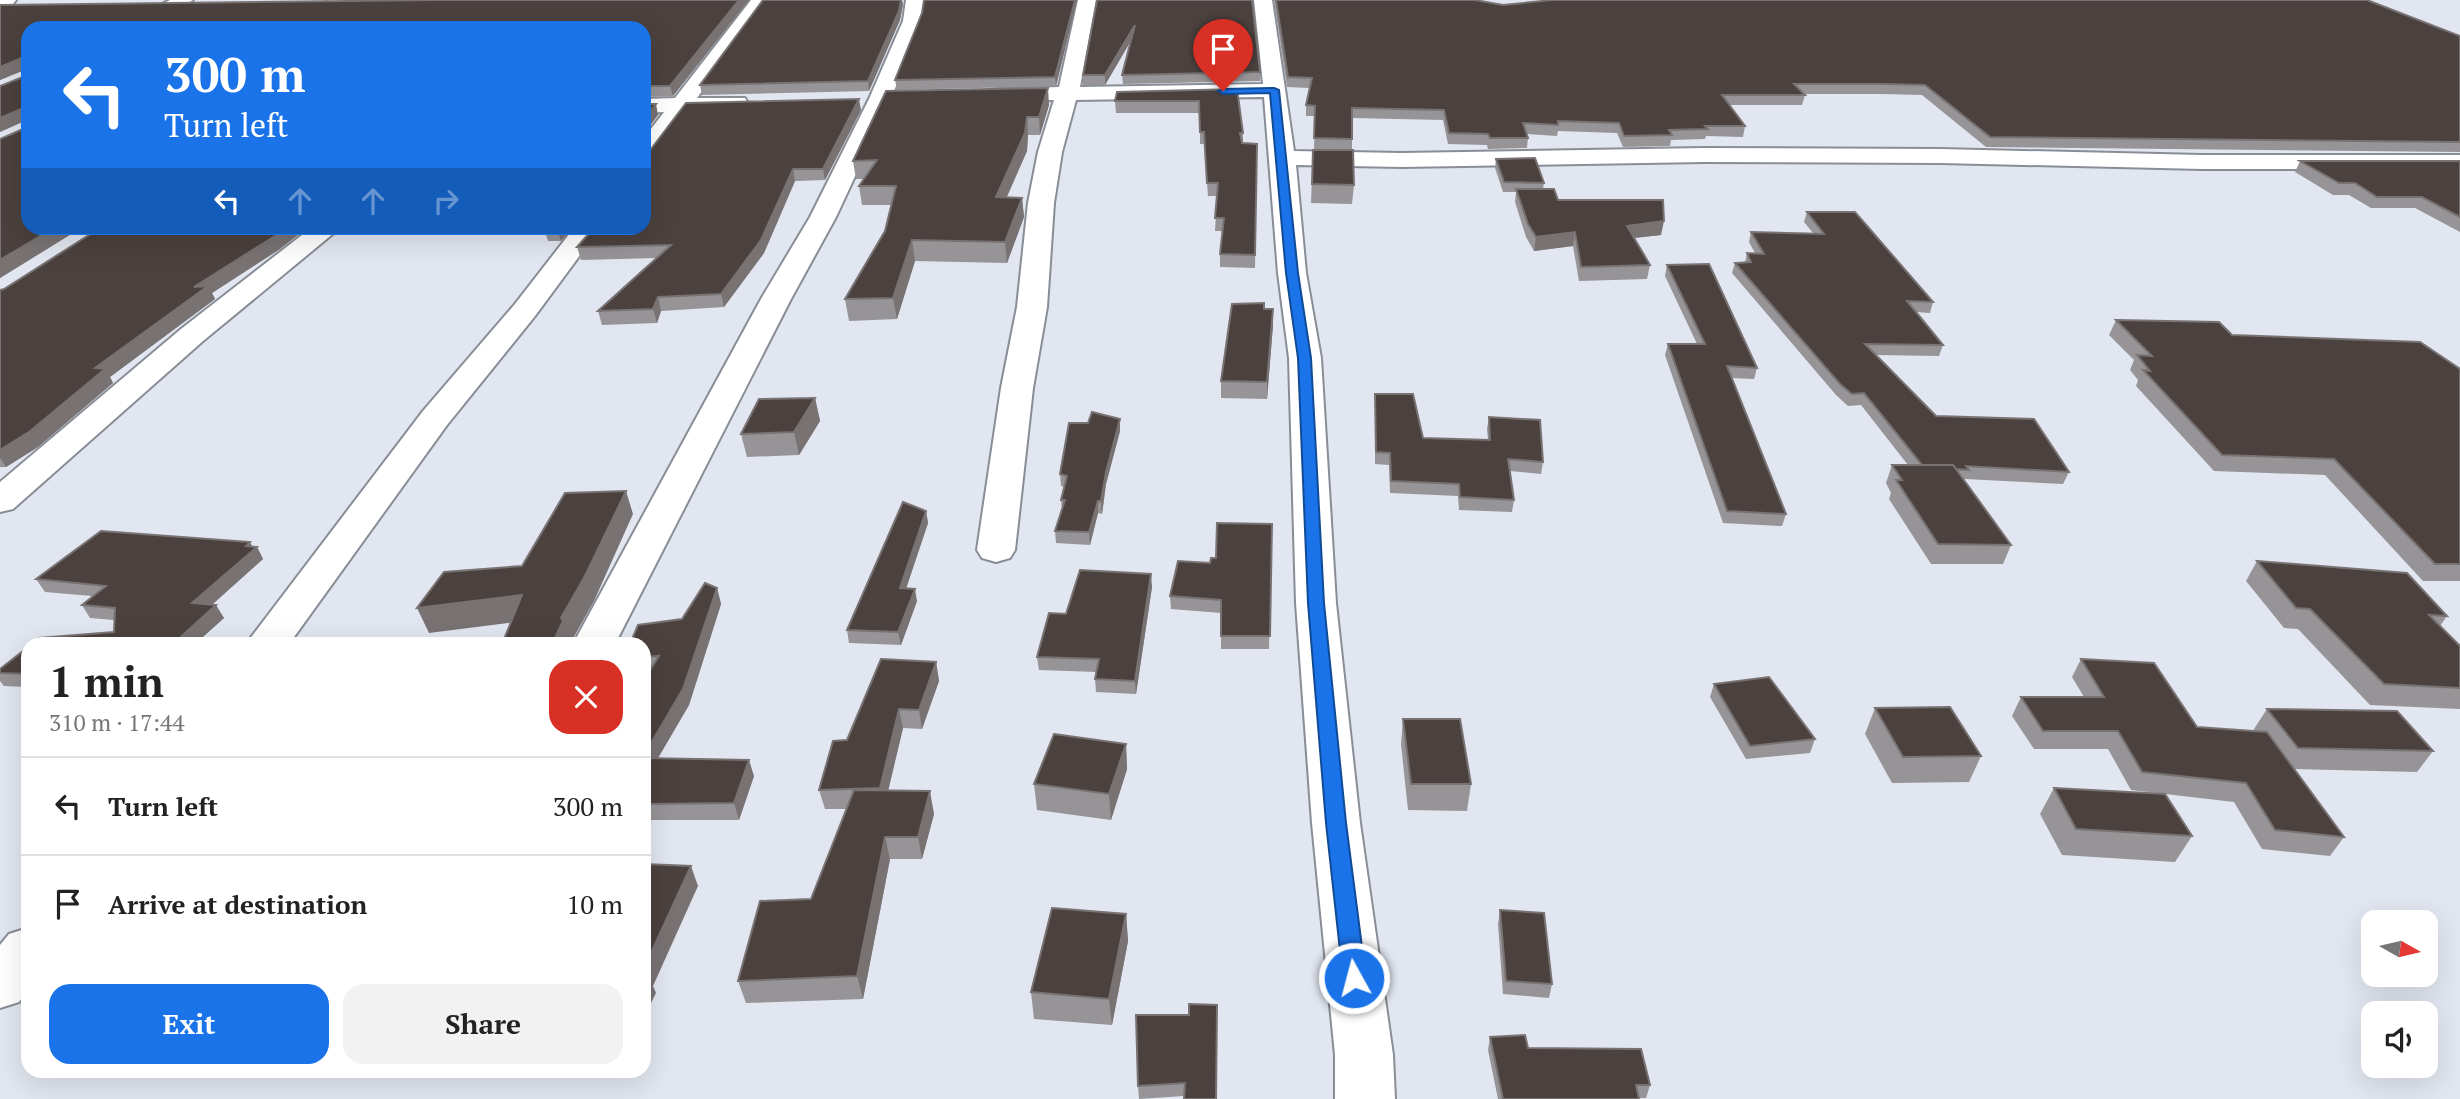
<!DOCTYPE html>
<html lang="en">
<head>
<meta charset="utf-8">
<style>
	body { margin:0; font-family:"PT Serif",serif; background:#f2f2f2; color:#222; height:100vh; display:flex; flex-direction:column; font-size:26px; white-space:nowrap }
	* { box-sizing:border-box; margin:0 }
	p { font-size:23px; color:#767676 }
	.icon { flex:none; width:38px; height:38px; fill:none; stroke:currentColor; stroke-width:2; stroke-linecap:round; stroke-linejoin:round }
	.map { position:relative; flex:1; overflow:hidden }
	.panel { position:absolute; left:21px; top:637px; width:630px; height:441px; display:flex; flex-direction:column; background:#fff; border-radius:21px; box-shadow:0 7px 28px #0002 }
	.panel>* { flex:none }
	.guide { position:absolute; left:21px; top:21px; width:630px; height:214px; border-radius:21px; box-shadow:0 7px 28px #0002; background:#1a73e8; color:#fff; overflow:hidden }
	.needle { width:46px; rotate:98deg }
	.fabs { position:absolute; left:2361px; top:910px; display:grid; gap:14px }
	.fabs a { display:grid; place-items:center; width:77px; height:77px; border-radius:14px; background:#fff; box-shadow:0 7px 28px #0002; font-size:35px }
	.pin { position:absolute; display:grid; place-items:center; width:60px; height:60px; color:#fff; margin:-72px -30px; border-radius:50% 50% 50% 0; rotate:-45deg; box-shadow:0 0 7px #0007 }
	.pin .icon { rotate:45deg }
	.me { position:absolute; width:77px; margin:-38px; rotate:353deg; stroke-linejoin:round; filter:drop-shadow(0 0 5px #0008) }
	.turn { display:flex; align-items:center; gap:24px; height:147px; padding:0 28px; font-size:32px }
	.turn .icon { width:91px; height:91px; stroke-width:2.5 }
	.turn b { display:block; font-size:49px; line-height:60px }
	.lanes { display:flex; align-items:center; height:66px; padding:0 28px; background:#0003; justify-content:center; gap:35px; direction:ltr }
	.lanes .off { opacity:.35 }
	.round { display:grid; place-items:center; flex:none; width:74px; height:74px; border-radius:21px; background:#f2f2f2 }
	.head { display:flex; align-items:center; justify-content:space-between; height:119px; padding:0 28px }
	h1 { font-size:42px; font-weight:700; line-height:52px }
	.action { display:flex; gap:14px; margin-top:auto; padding:14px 28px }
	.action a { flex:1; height:80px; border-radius:21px; background:#1a73e8; color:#fff; font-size:28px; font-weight:700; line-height:80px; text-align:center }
	.action a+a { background:#f2f2f2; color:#222 }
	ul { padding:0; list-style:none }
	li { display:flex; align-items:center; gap:21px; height:98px; padding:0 28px; border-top:2px solid #e0e0e0 }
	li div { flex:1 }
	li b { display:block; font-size:26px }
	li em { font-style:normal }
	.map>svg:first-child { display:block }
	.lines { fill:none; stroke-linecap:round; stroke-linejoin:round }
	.street-casing { stroke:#888d96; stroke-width:4 }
	.street { fill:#fff; fill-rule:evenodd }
	.wall { fill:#969497 }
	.shaded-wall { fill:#787273 }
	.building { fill:#4b413e; stroke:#787273; stroke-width:2 }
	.route { fill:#1a73e8; stroke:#114b97; stroke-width:2 }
</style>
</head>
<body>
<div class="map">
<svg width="2460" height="1099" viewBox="0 0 2460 1099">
	<rect width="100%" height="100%" fill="#e1e6f0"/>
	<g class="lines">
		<defs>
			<g id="street">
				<path d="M0 0H16L13 4 0 8Z"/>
				<path d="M170 0H193L144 28H120L123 24Z"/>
				<path d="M329 0H351L308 28H285Z"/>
				<path d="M751 0H769L697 98H745L748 103 745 108 737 110 688 111 652 159 644 161V138L664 112 644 113V99L675 98Z"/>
				<path d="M906 0H924L921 21 891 99 836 217 791 299 615 644H573L761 299 810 217 869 99 903 21Z"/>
				<path d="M1078 0H1096L1080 87 1263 84 1254 0H1272L1294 151 1401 153 1704 148 1940 149 2202 155H2460V169H2202L1940 163 1704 162 1401 167 1296 165 1306 273 1321 358 1336 603 1360 823 1393 1055 1395 1099H1335V1055L1312 823 1296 603 1289 358 1278 273 1264 97 1076 100 1062 152 1054 203 1047 307 1033 388 1015 550 1010 558 996 562 982 558 977 550 1001 388 1017 307 1028 203 1038 152 1054 100 996 101 988 100 985 95 988 90 996 89 1059 87Z"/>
				<path d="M311 228H340L203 341 13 509 0 512V482L181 329Z"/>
				<path d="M574 228H600L535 316 447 425 289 644H246L423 411 515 304Z"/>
				<path d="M28 928V990L19 1002 0 1008V945L9 934Z"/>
			</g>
		</defs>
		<use href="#street" class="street-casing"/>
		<use href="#street" class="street"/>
	</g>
	<g class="wall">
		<path d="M749 0 673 96 644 97V28H28L81 228 0 278V139L23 129V121L0 132V86L23 77 24 70 0 80V5Z"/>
		<path d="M924 0H1077L1056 86 897 90 895 80 922 13Z"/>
		<path d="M1097 0 1260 72V81L1123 84 1122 75 1130 42 1105 85H1083V75Z"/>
		<path d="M1274 0H1475L1503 5 2460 36V152L1986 147 1922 95 1882 94H1804L1805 95 1802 105H1729L1745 126 1743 137 1706 136 1705 139 1671 140 1670 146 1623 147 1617 133 1558 131 1557 136 1527 134 1528 138 1527 148 1488 149 1487 145 1448 144 1443 120 1352 118V149H1314L1315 116H1306V105L1310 88 1287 87Z"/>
		<path d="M903 4 900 20 869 91 702 95 700 85Z"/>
		<path d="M1237 89 1243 133V143L1257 144 1255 268 1220 267V254L1222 231H1215L1217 196H1208L1204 144H1200V113H1116L1115 101Z"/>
		<path d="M1049 105 1040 135H1028L1027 151 1007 197 1022 198 1024 217 1007 263 915 261 897 319 849 321 845 299 885 231 891 205H862L859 186 864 179H856L853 161Z"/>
		<path d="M861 110 825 180 795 181 764 253 724 307 661 311 657 323 602 325 598 311 657 258 581 260 577 247 590 233 589 229Z"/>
		<path d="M1313 150 1354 185 1352 204 1311 203Z"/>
		<path d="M1496 159 1544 183 1543 189 1558 200 1661 235 1634 238 1650 265 1647 279 1579 281 1573 246 1534 251 1526 237 1515 202 1516 192H1503L1495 168Z"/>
		<path d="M2300 161H2460V232L2415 208H2371L2349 195H2333L2295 172Z"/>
		<path d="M1807 212 1933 302 1930 313 1916 312 1943 345 1939 356 1876 355 1936 416 2069 472 2063 484 1965 479 1964 481 2011 545 2003 564H1931L1889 499 1891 493 1886 483 1892 465H1908L1861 405 1848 406 1836 395 1732 273 1735 263H1745L1747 253H1755L1749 242 1751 232 1813 233 1804 222Z"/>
		<path d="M343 228H397L394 230Z"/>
		<path d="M531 228H572L561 241H548L545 232H533Z"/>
		<path d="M280 249 212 293 215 299 110 377 113 383 38 447 6 467H0V290Z"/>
		<path d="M1667 265 1757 368 1754 379 1731 378 1786 514 1782 526 1723 523 1665 355 1668 344H1697L1665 276Z"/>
		<path d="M1264 309 1273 325 1267 399 1221 398V381Z"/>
		<path d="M2116 320 2232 335 2460 369V581H2423L2325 475 2214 471 2136 386 2138 380 2130 370 2134 360 2109 335Z"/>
		<path d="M1375 394 1423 438 1488 440 1487 429 1489 417 1543 462 1541 474 1510 471 1514 500 1512 512 1459 510 1458 496 1390 493 1389 465 1375 464Z"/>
		<path d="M815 398 820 421 799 455 747 457 741 434Z"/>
		<path d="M1120 419V431L1106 484 1102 514 1098 513 1090 545 1056 543 1055 531 1062 509 1061 500 1065 487 1061 486 1060 474 1088 423Z"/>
		<path d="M926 511 928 523 906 588 917 601 901 645 849 643 847 630Z"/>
		<path d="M1272 524 1269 649H1221V613L1171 609 1170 596 1216 558Z"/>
		<path d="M252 547H257L263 559 212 605 224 618 195 644H32L114 632V620L90 618 82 605 92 596 45 592 36 579Z"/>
		<path d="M2257 561 2447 616 2440 626 2460 646V709L2370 705 2298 629 2284 628 2246 581Z"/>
		<path d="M1152 587 1136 694 1096 692 1095 679 1097 672 1039 670 1037 657 1066 614Z"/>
		<path d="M717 588 721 604 689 705 658 758 754 776 739 820H650L648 826H644V680L648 673H644V644L682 619Z"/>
		<path d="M28 647V687L4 686 0 681V669Z"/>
		<path d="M2081 659 2197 727 2255 731 2254 729 2267 709 2433 751 2417 772 2294 769 2344 837 2330 856 2262 849 2234 802 2131 790 2108 749H2034L2012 716 2021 697H2084L2072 677Z"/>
		<path d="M936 662 939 681 922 729 903 728 888 791 934 814 922 859H890L863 999 746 1003 738 981 811 899 847 809H825L819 790 847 740Z"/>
		<path d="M1714 684 1815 739 1810 753 1746 759 1710 697Z"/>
		<path d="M1875 708 1981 756 1969 782 1892 783 1865 734Z"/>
		<path d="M1403 719 1471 784 1467 811 1408 810 1401 744Z"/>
		<path d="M1126 744 1127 769 1111 820 1037 810 1034 784Z"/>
		<path d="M2054 788 2192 836 2175 862 2062 855 2040 814Z"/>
		<path d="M1500 910 1552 984 1549 998 1503 994 1498 924Z"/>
		<path d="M1126 914 1128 941 1112 1025 1034 1019 1031 992Z"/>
		<path d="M1189 1015 1184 1096 1139 1099 1138 1086Z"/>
		<path d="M1490 1037 1650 1085 1646 1098H1639V1099H1498L1488 1050Z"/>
	</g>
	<g class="shaded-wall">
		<path d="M739 0H749L673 96 670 86Z"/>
		<path d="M901 0H902L903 4 900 20 869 91 868 81Z"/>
		<path d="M1075 0H1077L1056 86 1055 77Z"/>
		<path d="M1135 25V34L1105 85V75Z"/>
		<path d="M22 58 27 69 0 80V67Z"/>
		<path d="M1048 88 1049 105 1040 135 1039 117Z"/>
		<path d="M859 99 861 110 825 180 823 169Z"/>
		<path d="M656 104 658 115 644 134V119Z"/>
		<path d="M21 109 27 120 0 132V118Z"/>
		<path d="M1027 117 1028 135 1027 151 998 216 996 197Z"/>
		<path d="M793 169 795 181 764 253 724 307 721 294Z"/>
		<path d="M1022 198 1024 217 1007 263 1005 242Z"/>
		<path d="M1664 221 1661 235 1625 239 1627 226Z"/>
		<path d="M54 228H81L0 278V260Z"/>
		<path d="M286 228H307L280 249 212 293 215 299 110 377 113 383 38 447 6 467 0 458V450L95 368 194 287Z"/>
		<path d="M557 228H572L561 241Z"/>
		<path d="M1575 232 1573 246 1534 251 1536 237Z"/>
		<path d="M912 240 915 261 897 319 893 298Z"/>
		<path d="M658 297 661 311 657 323 653 309Z"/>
		<path d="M1273 309V325L1267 399V382Z"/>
		<path d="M815 398 820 421 799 455 794 432Z"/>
		<path d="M1120 419V431L1106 484 1102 514 1101 501 1106 472Z"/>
		<path d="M626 491 633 514 594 601 571 642 572 644H552L561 618Z"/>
		<path d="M1098 501V513L1090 545 1089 532Z"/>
		<path d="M926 511 928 523 902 601 900 588Z"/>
		<path d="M250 542 254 550 257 547 263 559 199 616 192 603Z"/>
		<path d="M1151 574 1152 587 1136 694 1135 681Z"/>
		<path d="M717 588 721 604 689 705 648 775 644 762V755Z"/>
		<path d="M915 589 917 601 901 645 898 632Z"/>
		<path d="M522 595 532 620 429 633 417 608Z"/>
		<path d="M216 605 224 618 195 644H173Z"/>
		<path d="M936 662 939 681 922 729 919 710Z"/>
		<path d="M899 709 903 728 884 808 880 788Z"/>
		<path d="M1126 744 1127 769 1111 820 1109 794Z"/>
		<path d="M749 760 754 776 739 820 734 803Z"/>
		<path d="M930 791 934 814 922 859 918 837Z"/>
		<path d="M644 804 650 820 648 826 644 814Z"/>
		<path d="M885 837 890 859 863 999 857 976Z"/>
		<path d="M691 866 698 886 653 986 656 993 644 1017V968Z"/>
		<path d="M1126 914 1128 941 1112 1025 1109 999Z"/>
	</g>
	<g class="building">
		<path d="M435 0H739L670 86H644V28H28V228H54L0 260V139L23 129 24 109H21L0 118V86L23 77 25 61 22 58 0 67V5Z"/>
		<path d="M763 0H901L899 11 868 81 700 85Z"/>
		<path d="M924 0H1075L1055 77 895 80 922 13Z"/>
		<path d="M1097 0H1252L1260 72 1122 75 1135 25 1105 75H1083Z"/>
		<path d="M1276 0H1475L1503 5 1552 0H2367L2460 36V142L1990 137 1925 85 1885 84H1794L1805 95H1722L1745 126H1705L1708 129 1669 130 1672 135 1624 136 1619 123 1558 121V125L1523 123 1528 138H1490L1488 134 1449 133 1444 110 1352 108V139L1314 138 1315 106 1306 105 1312 78 1288 77Z"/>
		<path d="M1048 88 1039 117H1027L1025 133 996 197 1022 198 1005 242 912 240 893 298 845 299 885 231 896 186H859L877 160 853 161 886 91Z"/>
		<path d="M1237 89 1243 133H1240L1242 143 1257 144 1255 255 1220 254 1224 218H1215L1218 183H1207L1204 132H1200L1199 101H1115L1117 92Z"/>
		<path d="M859 99 823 169H793L761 240 721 294 658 297 653 309 598 311 671 245 577 247 593 229H589L590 228H644V151L651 149 686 103Z"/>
		<path d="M644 104H656L644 119Z"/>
		<path d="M1313 150H1353L1354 185 1312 184Z"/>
		<path d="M1535 158 1544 183 1504 182 1496 159Z"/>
		<path d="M2300 161H2460V217L2422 197H2377L2355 183H2339Z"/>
		<path d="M1516 189H1554L1558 200H1663L1664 221 1627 226 1650 265 1581 267 1575 232 1536 237 1528 224Z"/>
		<path d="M1807 212H1855L1933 302 1907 301 1943 345 1865 344 1936 416 2034 419 2069 472 1966 466 1969 470 1956 469 1953 465H1922L1864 393 1852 394 1840 384 1735 263 1751 262 1747 253 1764 254 1751 232 1824 234Z"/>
		<path d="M100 228H286L275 236 194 287 208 286 95 368 105 369 29 432 0 450V290L4 289Z"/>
		<path d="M1709 264 1757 368 1727 366 1786 514 1727 511 1668 344H1705L1667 265Z"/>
		<path d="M1264 303V309H1273L1267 382 1221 381 1232 304Z"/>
		<path d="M2116 320 2219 322 2232 335 2420 342 2460 369V564H2435L2334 459 2222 455 2143 370 2150 371 2137 355 2152 356Z"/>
		<path d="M1375 394H1413L1423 438 1490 440 1489 417 1540 420 1543 462 1508 459 1514 500 1460 497 1459 484 1391 481 1390 453 1376 452Z"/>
		<path d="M815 398 794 432 741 434 759 399Z"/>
		<path d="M1092 412 1120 419 1106 472 1101 501H1098L1089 532 1055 531 1065 500H1061L1067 476 1060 474 1069 423H1088Z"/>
		<path d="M1892 465H1953L2011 545 1938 544 1896 480H1902Z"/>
		<path d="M626 491 585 576 561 618 563 621 552 644H502L522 595 417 608 444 572 522 566 565 493Z"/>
		<path d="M903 502 926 511 900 588 915 589 898 632 847 630Z"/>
		<path d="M1217 523 1272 524 1270 636H1221V600L1170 596 1178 561 1210 563 1211 558H1216Z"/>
		<path d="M101 531 250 542 246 546 257 547 192 603 216 605 173 644H32L39 638 114 632 115 608 82 605 106 586 36 579Z"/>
		<path d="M2257 561 2407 573 2447 616 2429 615 2460 646V688L2384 684 2310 609 2296 608Z"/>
		<path d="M1080 570 1151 574 1135 681 1095 679 1099 659 1037 657 1049 613 1066 614Z"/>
		<path d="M705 583 717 588 683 689 644 755V680L659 656 644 657V644H630L638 625 682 619Z"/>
		<path d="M28 647V674L0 673V669Z"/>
		<path d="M881 659 936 662 919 710 899 709 880 788 819 790 833 741 847 740Z"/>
		<path d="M2081 659 2154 663 2197 727 2267 732 2344 837 2275 830 2246 783 2142 772 2118 731H2043L2021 697H2104Z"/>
		<path d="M1769 677 1815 739 1750 746 1714 684Z"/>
		<path d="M1950 707 1981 756 1903 757 1875 708Z"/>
		<path d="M2267 709 2397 711 2433 751 2298 748Z"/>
		<path d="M1403 719H1460L1471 784H1411Z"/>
		<path d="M1054 734 1126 744 1109 794 1034 784Z"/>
		<path d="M644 758 749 760 734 803 644 804Z"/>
		<path d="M2054 788 2165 794 2192 836 2076 829Z"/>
		<path d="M854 790 930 791 918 837H885L857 976 738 981 760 901 811 899Z"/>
		<path d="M644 864 691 866 644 968Z"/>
		<path d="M1052 908 1126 914 1109 999 1031 992Z"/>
		<path d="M1500 910 1544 913 1552 984 1506 981Z"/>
		<path d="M1189 1004 1217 1005 1216 1099H1184L1185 1083 1138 1086 1136 1015H1189Z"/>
		<path d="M1525 1035 1528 1048 1641 1049 1650 1085H1636L1639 1099H1503L1490 1037Z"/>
	</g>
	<path class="route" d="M1274 88 1279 90 1298 273 1311 358 1324 603 1346 823 1366 978 1362 984 1354 987 1347 984 1343 978 1326 823 1308 603 1298 358 1286 273 1270 93 1223 94 1218 91 1223 89Z"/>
</svg>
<div class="fabs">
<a><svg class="needle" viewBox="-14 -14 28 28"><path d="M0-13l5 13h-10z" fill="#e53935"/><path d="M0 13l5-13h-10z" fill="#767676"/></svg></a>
<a><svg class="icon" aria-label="sound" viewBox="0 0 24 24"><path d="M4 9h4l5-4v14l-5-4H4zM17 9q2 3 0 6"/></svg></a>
</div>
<div class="pin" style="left:1223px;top:91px;background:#d93025"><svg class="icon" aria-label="arrive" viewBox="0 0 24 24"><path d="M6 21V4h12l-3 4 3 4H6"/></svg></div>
<svg class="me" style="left:1354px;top:978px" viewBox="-20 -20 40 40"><circle r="17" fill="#1a73e8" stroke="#fff" stroke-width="3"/><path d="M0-11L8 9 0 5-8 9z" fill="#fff"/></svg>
<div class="guide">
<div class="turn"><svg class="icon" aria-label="left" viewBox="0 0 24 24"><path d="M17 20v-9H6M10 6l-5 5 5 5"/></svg><div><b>300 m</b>Turn left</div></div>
<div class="lanes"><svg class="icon" aria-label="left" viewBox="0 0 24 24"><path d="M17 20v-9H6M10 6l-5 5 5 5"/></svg><svg class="icon off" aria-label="ahead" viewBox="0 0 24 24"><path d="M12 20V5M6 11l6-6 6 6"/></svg><svg class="icon off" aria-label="ahead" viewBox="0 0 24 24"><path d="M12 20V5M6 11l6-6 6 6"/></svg><svg class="icon off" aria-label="right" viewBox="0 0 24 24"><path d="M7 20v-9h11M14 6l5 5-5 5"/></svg></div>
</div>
<section class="panel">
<div class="head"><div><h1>1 min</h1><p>310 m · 17:44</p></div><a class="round" style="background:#d93025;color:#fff"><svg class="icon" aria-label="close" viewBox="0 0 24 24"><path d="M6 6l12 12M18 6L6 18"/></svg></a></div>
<ul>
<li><svg class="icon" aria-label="left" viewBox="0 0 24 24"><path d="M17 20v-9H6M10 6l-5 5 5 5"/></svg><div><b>Turn left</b></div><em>300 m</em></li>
<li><svg class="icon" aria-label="arrive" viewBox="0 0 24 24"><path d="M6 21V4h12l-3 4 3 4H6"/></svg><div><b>Arrive at destination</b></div><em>10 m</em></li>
</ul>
<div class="action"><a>Exit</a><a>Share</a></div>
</section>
</div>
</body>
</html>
